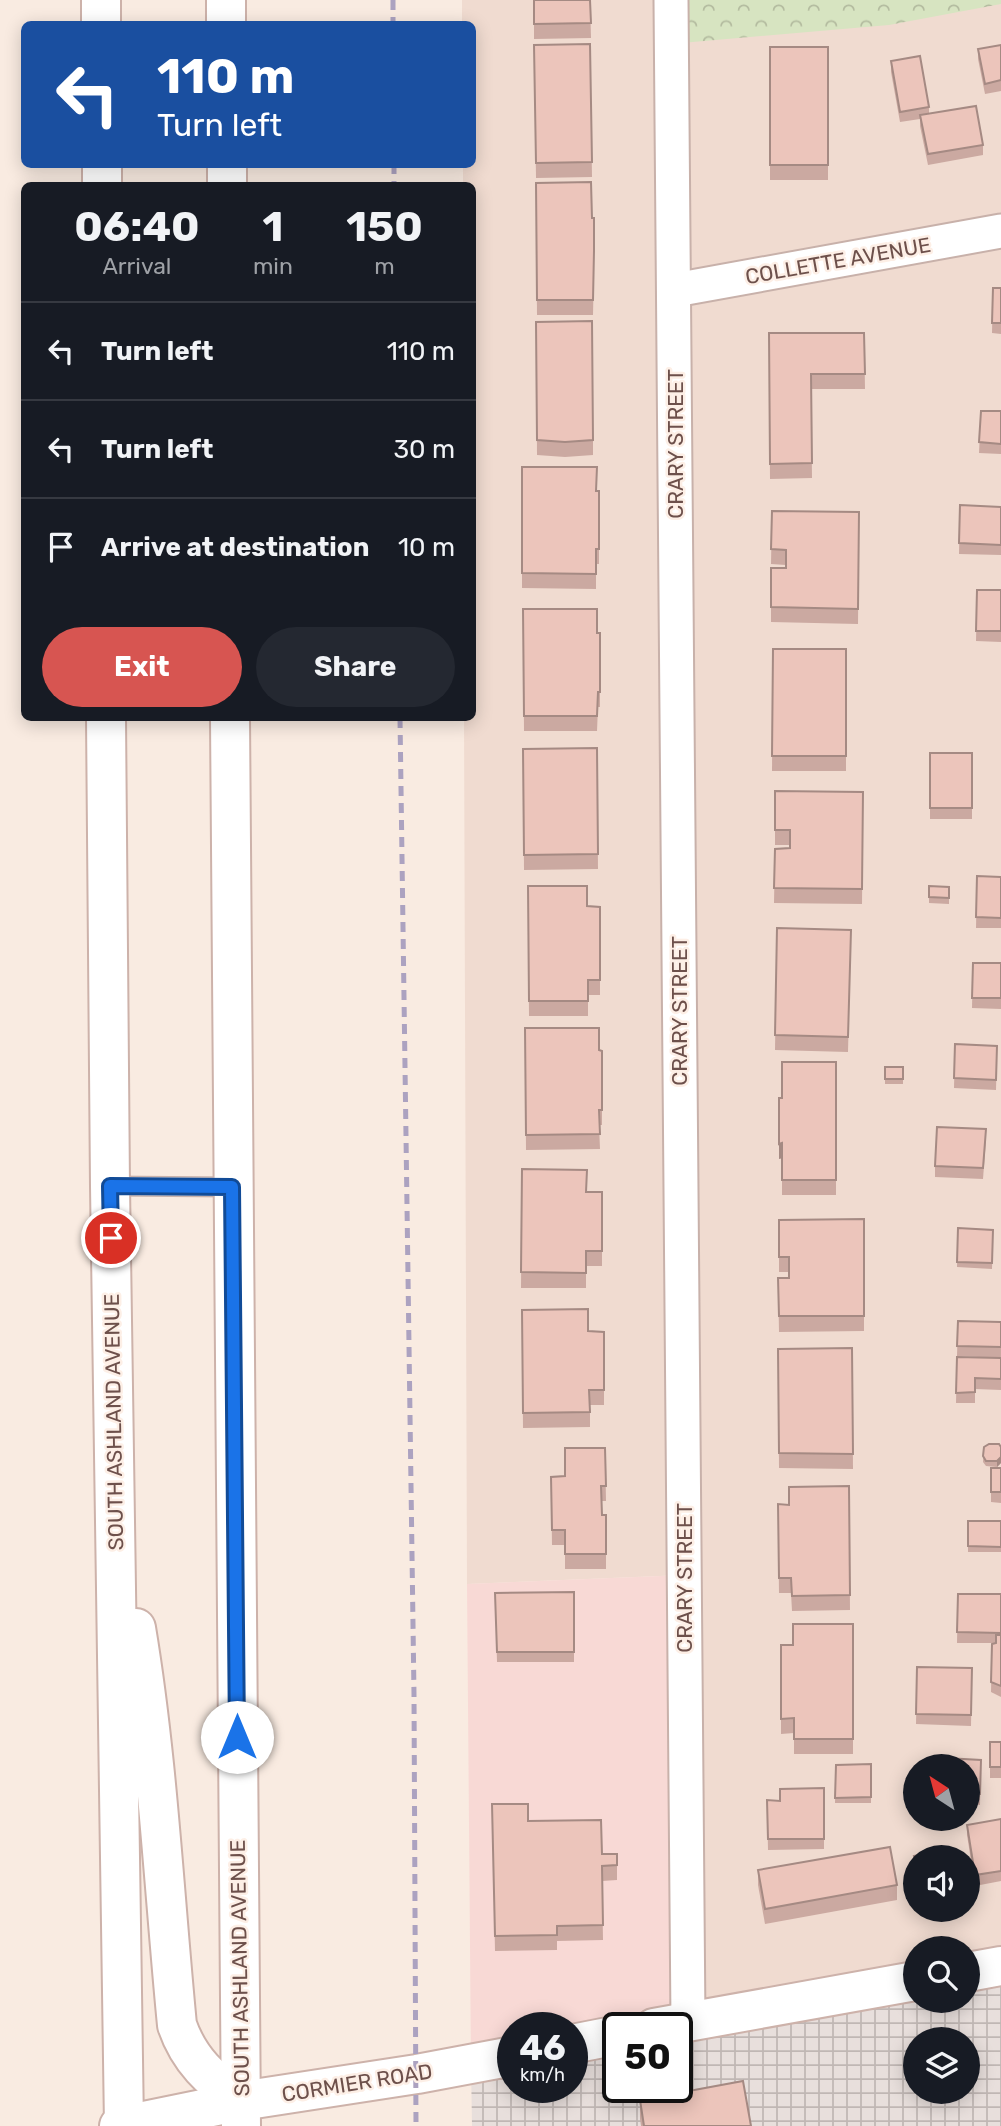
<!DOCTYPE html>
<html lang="en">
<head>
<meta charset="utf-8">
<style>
	body { margin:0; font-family:Rubik,sans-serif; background:#242831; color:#f1f3f6; height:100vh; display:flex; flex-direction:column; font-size:26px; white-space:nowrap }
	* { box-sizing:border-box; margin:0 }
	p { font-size:23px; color:#9ea1a6 }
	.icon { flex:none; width:38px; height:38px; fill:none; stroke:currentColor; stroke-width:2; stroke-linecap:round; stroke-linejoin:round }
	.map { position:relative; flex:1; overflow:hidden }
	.details { position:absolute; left:21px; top:182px; width:455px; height:539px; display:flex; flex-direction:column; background:#171b24; border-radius:10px; box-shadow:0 4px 18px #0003 }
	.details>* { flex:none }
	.banner { position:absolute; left:21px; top:21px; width:455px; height:147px; border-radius:10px; box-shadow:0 4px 18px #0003; background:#1a4fa0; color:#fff; overflow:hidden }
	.needle { width:46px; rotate:324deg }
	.tools { position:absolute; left:903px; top:1754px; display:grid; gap:14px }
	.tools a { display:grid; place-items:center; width:77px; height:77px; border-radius:50%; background:#171b24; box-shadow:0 4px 18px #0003; font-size:35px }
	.speed { position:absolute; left:497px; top:2012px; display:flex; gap:14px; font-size:35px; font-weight:700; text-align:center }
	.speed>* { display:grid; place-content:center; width:91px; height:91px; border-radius:50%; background:#171b24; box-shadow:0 4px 18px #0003; line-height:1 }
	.speed small { font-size:18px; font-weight:400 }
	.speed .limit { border:4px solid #111; border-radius:10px; background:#fff; color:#111 }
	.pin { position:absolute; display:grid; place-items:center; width:60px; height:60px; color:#fff; margin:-30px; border:4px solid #fff; border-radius:50%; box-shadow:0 2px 7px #0007 }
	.me { position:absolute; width:77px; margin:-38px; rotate:0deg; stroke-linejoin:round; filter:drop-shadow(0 0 5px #0008) }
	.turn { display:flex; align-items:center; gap:24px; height:147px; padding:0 21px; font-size:32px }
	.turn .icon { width:91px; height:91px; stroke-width:2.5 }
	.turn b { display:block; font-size:49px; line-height:60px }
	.eta { display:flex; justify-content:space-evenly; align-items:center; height:119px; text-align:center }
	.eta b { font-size:42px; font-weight:700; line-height:49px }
	.cta { display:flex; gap:14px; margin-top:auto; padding:14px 21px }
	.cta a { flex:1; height:80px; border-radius:42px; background:#d75551; color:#fff; font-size:28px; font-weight:700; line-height:80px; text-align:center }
	.cta a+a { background:#242831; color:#f1f3f6 }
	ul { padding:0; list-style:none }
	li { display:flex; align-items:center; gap:21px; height:98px; padding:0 21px; border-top:2px solid #363941 }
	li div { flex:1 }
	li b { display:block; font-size:26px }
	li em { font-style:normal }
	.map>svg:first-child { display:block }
	.residential { fill:#f0dbd0; fill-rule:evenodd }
	.commercial { fill:#f8d9d5 }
	.industrial { fill:url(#industrial-grid); fill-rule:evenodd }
	.park { fill:url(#park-crowns) }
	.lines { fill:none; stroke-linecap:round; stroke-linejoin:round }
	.lane-casing { stroke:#c8b1aa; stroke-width:21 }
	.street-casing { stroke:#c8b1aa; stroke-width:37 }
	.secondary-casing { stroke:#cdb2aa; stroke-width:42 }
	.lane { stroke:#fff; stroke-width:18 }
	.street { stroke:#fff; stroke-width:33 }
	.secondary { stroke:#fff; stroke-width:38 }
	.rail { stroke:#aca2c0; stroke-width:5; stroke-dasharray:10 7; stroke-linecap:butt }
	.wall { fill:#cba9a1 }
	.shaded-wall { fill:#a58a83 }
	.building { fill:#ecc5bb; stroke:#a58a83; stroke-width:2 }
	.route-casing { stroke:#114b97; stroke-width:18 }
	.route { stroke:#1a73e8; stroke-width:12 }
	.labels { text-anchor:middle; stroke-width:5; stroke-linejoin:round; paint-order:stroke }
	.street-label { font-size:21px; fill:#6d504b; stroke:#fdefe6 }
</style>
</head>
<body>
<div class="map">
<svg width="1001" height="2126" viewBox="0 0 1001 2126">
	<defs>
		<pattern id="industrial-grid" width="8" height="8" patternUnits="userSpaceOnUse" patternTransform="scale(1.75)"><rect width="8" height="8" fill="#e8dfdc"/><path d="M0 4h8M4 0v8" fill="none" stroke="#c0b7b4"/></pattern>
		<pattern id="park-crowns" width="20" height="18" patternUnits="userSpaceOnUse" patternTransform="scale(1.75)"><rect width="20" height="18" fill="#d7e4c1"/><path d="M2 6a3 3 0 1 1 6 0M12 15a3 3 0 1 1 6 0" fill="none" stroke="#b3bb9f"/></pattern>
	</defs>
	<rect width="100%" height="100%" fill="#f9ebe1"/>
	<path class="residential" d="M462 0H1001V1966L968 1972V1948H915V1981L688 2022 684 1575 467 1584 464 718H472V186L463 185V165L472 164V24H462ZM915 1766H968V1818H915ZM915 1857H968V1909H915Z"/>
	<path class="commercial" d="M685 1575 688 2022 654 2028H513V2056L471 2064 467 1584Z"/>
	<path class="industrial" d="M1001 1966V2126H472L471 2064 513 2056V2088H572V2044L618 2035V2088H677V2028L915 2000H968V1972ZM915 2039H968V2091H915Z"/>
	<path class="park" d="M671 0H1001V4L889 25 670 44Z"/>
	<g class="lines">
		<defs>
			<path id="lane" d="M110 1186 232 1187"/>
			<g id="street">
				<path d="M671 0 688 2022"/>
				<path d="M675 290 1001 231"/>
			</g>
			<g id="secondary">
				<path d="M101 0V24"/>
				<path d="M226 0V24"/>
				<path d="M102 164V186"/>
				<path d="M227 164V186"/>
				<path d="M106 718 110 1186 124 2126"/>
				<path d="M230 718 241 2126"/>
				<path d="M136 1628C158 1760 164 1892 177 2025 189 2060 211 2080 241 2101"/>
				<path d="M968 1972 1001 1966"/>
				<path d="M654 2028 915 1981"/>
				<path d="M572 2044 618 2035"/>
				<path d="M119 2126 241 2101 417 2074 513 2056"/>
			</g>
		</defs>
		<use href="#lane" class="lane-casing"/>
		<use href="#street" class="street-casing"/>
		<use href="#secondary" class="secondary-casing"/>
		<use href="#lane" class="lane"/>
		<use href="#street" class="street"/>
		<use href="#secondary" class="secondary"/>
		<g class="rail">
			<path d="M393 0V24"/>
			<path d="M394 164V186"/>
			<path d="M400 718 414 1694 416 2126"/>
		</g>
	</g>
	<g class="wall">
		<path d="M534 0H590L591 38 534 39Z"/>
		<path d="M590 44 592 177 536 178 534 45Z"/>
		<path d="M1001 45V91L985 94 978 59V49Z"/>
		<rect x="770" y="47" width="58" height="133"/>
		<path d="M891 61 929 107V114L983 145V155L928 165 920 126V119L900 122 891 72Z"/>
		<path d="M536 183 592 218 594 266 593 315H537Z"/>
		<path d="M993 288H1001V334L992 333Z"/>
		<path d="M536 322 593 440V455L565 457 537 455Z"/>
		<path d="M769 333H864L865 389H811L812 478 770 479Z"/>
		<path d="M981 411H1001V454L979 453Z"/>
		<path d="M522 467 597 491 599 506V564H596V589L522 588Z"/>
		<path d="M960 505 1001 507V555L959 554Z"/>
		<path d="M772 511 859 512 858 624 771 622V568H786V565L771 564Z"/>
		<path d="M977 590H1001V642L976 641Z"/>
		<path d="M523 609 600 633V707H598L597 731H524Z"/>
		<path d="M773 649H846V771H772Z"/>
		<path d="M597 748 598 869 524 870 523 749Z"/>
		<rect x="930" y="753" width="42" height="66"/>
		<path d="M775 791 863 792 862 904 774 903 775 849 790 848V845H775Z"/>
		<path d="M977 876 1001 877V928H976Z"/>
		<path d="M528 886 587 906 600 907V995H588V1016H529Z"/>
		<path d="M929 886 949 887V904L929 903Z"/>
		<path d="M777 928 851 930 848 1052 775 1050Z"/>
		<path d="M973 963H1001V1009L972 1008Z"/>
		<path d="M525 1028 602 1051V1125H599L600 1149 526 1150Z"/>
		<path d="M955 1044 997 1046 996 1090 954 1088Z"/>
		<path d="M836 1062V1195H782V1158L779 1159V1113L782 1098Z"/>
		<rect x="885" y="1067" width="18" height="17"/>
		<path d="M986 1140 983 1179 935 1177V1166Z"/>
		<path d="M522 1169 587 1192H602V1266H586V1288H521Z"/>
		<path d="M864 1219V1331L779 1332 778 1278H789V1272H779V1220Z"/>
		<path d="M958 1228 993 1230 992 1269 957 1267Z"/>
		<path d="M522 1310 588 1331 604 1332V1405H590V1427L523 1428Z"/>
		<path d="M958 1321 1001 1322V1358L957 1356Z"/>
		<path d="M852 1348 853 1469 779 1468 778 1349Z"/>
		<path d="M957 1357 1001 1358V1390L975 1389V1403H956Z"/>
		<path d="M984 1447H1001V1463L997 1467 986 1466 983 1462Z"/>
		<path d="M605 1448 606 1501H601L602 1515H606V1569H565V1545H552L551 1477 565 1476Z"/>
		<path d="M991 1468H1001V1503L991 1502Z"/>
		<path d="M849 1486 850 1610 792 1611 791 1593H779L778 1504 789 1505Z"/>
		<rect x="968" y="1521" width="33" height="31"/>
		<path d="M574 1592V1662H497L495 1593Z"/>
		<path d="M958 1594H1001V1697L991 1692 992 1644 996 1643H957Z"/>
		<path d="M853 1624V1754H794V1733L781 1734V1645H793Z"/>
		<path d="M917 1667 972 1668 971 1726 916 1724Z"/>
		<rect x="990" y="1742" width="11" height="36"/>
		<path d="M981 1760 980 1805 968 1804V1766Z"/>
		<path d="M871 1764V1803H835L836 1765Z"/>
		<path d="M824 1788V1849L768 1850 767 1800 780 1801Z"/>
		<path d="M492 1804 602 1854 617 1865V1880L602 1881 603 1940 557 1941V1950L495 1951Z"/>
		<path d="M1001 1819V1881L975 1886 967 1835V1825Z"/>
		<path d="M758 1870 897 1885V1900L765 1924 758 1885Z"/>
		<path d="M640 2100 751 2126H641L640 2119Z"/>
	</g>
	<g class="shaded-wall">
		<path d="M782 1143V1158L779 1159V1144Z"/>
		<path d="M1001 1457V1463L997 1467V1461Z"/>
	</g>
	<g class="building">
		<path d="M534 0H590L591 23 534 24Z"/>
		<path d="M590 44 592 162 536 163 534 45Z"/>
		<path d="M1001 45V80L985 84 978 49Z"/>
		<rect x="770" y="47" width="58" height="118"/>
		<path d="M920 56 929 107 900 112 891 61Z"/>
		<path d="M976 106 983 145 928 154 920 115Z"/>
		<path d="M591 182 592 218H594V251L593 300H537L536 183Z"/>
		<path d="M993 288H1001V323H992Z"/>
		<path d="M592 321 593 440 565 442 537 440 536 322Z"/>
		<path d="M769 333H864L865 374H811L812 463 770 464Z"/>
		<path d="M981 411H1001V444L979 442Z"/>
		<path d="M522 467H597L596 491H599V549H596V574L522 573Z"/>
		<path d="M960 505 1001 507V545L959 543Z"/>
		<path d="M772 511 859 512 858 609 771 607V568H786V550L771 549Z"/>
		<path d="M977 590H1001V631H976Z"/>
		<path d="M523 609H597V633H600V692H598L597 716H524Z"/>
		<path d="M773 649H846V756H772Z"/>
		<path d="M597 748 598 854 524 855 523 749Z"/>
		<rect x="930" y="753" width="42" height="55"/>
		<path d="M775 791 863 792 862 889 774 888 775 849 790 848V830H775Z"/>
		<path d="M977 876 1001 877V918L976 917Z"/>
		<path d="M528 886H587V906L600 907V980H588V1001H529Z"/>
		<path d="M929 886 949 887V898L929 897Z"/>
		<path d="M777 928 851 930 848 1037 775 1035Z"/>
		<path d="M973 963H1001V998H972Z"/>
		<path d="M525 1028H599V1050L602 1051V1110H599L600 1134 526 1135Z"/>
		<path d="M955 1044 997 1046 996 1080 954 1078Z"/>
		<path d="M782 1062H836V1180H782V1143L779 1144V1098H782Z"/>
		<rect x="885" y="1067" width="18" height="12"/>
		<path d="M937 1127 986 1129 983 1168 935 1166Z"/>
		<path d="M522 1169 587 1170 586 1192H602V1251H586V1273L521 1272Z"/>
		<path d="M864 1219V1316H779L778 1278H789V1257H779V1220Z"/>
		<path d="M958 1228 993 1230 992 1263 957 1262Z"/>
		<path d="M588 1309V1331L604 1332V1390H589L590 1412 523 1413 522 1310Z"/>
		<path d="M958 1321 1001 1322V1347L957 1346Z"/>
		<path d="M852 1348 853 1454 779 1453 778 1349Z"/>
		<path d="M957 1357 1001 1358V1379L975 1378V1392L956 1393Z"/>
		<path d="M989 1444H999L1001 1447V1457L997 1461H986L983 1456 984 1447Z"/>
		<path d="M565 1448H605L606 1486H601L602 1515H606V1554H565V1530H552L551 1477 565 1476Z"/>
		<rect x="991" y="1468" width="10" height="24"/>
		<path d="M849 1486 850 1595 792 1596 791 1578H779L778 1504 789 1505V1487Z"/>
		<path d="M968 1521H1001V1547L968 1546Z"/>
		<path d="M574 1592V1652H497L495 1593Z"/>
		<path d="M958 1594H1001V1633L957 1632Z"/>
		<path d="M793 1624H853V1739H794V1718L781 1719V1645H793Z"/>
		<path d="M996 1635H1001V1686L991 1682 992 1644 996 1643Z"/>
		<path d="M917 1667 972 1668 971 1715 916 1714Z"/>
		<rect x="990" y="1742" width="11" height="25"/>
		<path d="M945 1758 981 1760 980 1794H968V1766H945Z"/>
		<path d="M871 1764V1797L835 1798 836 1765Z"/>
		<path d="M824 1788V1839H768L767 1800 780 1801V1789Z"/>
		<path d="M492 1804H528V1821L601 1820 602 1854H617V1865L602 1866 603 1925 557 1926V1935L495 1936Z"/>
		<path d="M1001 1819V1871L975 1875 967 1825Z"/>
		<path d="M890 1847 897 1885 765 1909 758 1870Z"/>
		<path d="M945 1849 947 1857H915V1859L914 1856Z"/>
		<path d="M743 2081 751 2126H644L640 2100Z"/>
	</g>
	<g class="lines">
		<defs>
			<path id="route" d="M111 1238 110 1186 232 1187 237 1737"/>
		</defs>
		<use href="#route" class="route-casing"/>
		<use href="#route" class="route"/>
	</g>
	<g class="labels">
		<g class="street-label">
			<text transform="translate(838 261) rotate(-10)" y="7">COLLETTE AVENUE</text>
			<text transform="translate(676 444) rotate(-90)" y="7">CRARY STREET</text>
			<text transform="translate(680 1011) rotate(-90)" y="7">CRARY STREET</text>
			<text transform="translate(114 1422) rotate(-91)" y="7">SOUTH ASHLAND AVENUE</text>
			<text transform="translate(685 1578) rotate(-90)" y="7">CRARY STREET</text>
			<text transform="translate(240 1968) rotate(-91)" y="7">SOUTH ASHLAND AVENUE</text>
			<text transform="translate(357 2083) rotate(-9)" y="7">CORMIER ROAD</text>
		</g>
	</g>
</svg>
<div class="tools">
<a><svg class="needle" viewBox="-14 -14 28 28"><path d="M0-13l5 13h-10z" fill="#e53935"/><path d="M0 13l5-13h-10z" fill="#9ea1a6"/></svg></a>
<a><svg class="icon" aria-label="sound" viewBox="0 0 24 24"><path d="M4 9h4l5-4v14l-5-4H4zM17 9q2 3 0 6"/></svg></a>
<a><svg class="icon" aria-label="search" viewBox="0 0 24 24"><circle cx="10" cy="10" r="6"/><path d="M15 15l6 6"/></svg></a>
<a><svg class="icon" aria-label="layers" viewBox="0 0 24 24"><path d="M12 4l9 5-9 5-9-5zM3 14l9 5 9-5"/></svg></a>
</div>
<div class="speed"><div>46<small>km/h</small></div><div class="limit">50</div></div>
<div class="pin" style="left:111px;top:1238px;background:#d93025"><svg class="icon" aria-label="arrive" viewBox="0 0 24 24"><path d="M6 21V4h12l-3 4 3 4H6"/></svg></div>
<svg class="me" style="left:237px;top:1737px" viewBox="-20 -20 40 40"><circle r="19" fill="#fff"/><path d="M0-13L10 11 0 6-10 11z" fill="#1a73e8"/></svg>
<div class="banner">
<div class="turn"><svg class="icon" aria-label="left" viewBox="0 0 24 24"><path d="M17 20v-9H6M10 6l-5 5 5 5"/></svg><div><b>110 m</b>Turn left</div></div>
</div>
<section class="details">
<div class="eta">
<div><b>06:40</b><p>Arrival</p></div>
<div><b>1</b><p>min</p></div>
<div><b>150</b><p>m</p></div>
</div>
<ul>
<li><svg class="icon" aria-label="left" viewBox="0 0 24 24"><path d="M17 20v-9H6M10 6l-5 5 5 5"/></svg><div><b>Turn left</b></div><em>110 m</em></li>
<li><svg class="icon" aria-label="left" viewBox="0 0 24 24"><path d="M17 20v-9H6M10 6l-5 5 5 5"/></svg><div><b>Turn left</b></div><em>30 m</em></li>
<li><svg class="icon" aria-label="arrive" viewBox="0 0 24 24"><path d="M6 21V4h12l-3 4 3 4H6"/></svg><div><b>Arrive at destination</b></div><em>10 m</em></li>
</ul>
<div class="cta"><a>Exit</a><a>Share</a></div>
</section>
</div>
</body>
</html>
